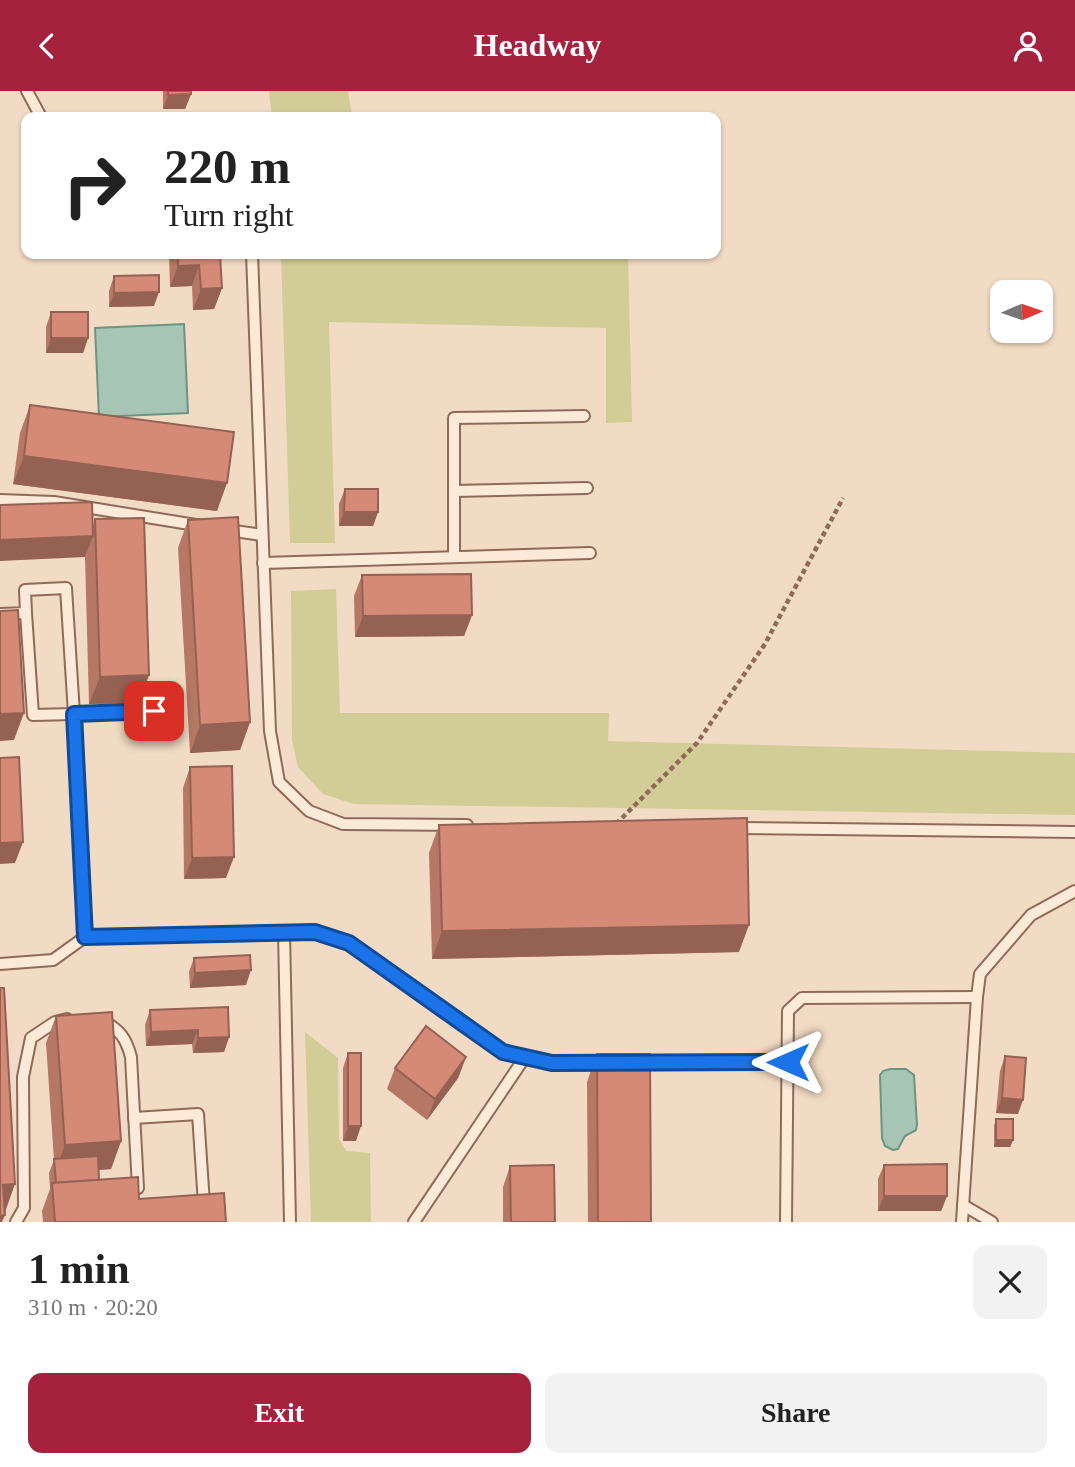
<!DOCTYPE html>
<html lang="en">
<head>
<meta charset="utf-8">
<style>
	body { margin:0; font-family:"Times New Roman",serif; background:#f2f2f2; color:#222; height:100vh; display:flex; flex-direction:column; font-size:26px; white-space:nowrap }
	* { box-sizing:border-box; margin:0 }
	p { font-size:23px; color:#767676 }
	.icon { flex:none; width:38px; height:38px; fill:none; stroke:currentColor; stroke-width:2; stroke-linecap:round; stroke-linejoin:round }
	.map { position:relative; height:1131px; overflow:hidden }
	.details { display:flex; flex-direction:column; background:#fff; flex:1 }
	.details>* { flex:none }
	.guide { position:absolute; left:21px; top:21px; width:700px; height:147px; border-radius:14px; box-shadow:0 2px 5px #0004; background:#fff; color:#222; overflow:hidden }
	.needle { width:46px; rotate:88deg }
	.controls { position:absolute; left:990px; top:189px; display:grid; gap:14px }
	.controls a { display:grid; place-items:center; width:63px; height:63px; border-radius:14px; background:#fff; box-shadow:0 2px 5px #0004; font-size:35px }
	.pin { position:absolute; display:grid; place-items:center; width:60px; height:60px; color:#fff; margin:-30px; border-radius:14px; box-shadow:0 4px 10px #0006 }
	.me { position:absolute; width:77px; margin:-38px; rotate:270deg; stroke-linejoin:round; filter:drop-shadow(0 0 5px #0008) }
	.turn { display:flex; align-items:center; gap:24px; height:147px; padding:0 28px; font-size:32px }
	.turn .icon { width:91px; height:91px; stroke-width:2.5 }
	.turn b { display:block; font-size:49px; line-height:60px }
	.round { display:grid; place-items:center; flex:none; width:74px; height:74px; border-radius:14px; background:#f2f2f2 }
	.overview { display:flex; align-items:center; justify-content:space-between; height:119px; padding:0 28px }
	h1 { font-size:42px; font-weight:600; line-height:52px }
	.button { display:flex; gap:14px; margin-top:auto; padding:14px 28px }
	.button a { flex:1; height:80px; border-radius:14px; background:#a4223e; color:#fff; font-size:28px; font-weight:600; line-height:80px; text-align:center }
	.button a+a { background:#f2f2f2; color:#222 }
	header { display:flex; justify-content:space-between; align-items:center; height:91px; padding:0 28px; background:#a4223e; color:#fff; font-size:32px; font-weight:600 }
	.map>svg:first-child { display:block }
	.green { fill:#d2cc96 }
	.water { fill:#a6c5b5; stroke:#6c9482; stroke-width:2 }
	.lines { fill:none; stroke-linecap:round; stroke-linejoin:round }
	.service-casing { stroke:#8f6a58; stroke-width:14 }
	.path { stroke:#8f6a58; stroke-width:4.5; stroke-dasharray:5 3.5; stroke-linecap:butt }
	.service { stroke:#fcead8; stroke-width:10 }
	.wall { fill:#b67765 }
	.shaded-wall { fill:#946153 }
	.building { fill:#d48a76; stroke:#946153; stroke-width:2 }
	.route-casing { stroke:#114b97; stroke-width:18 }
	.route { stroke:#1a73e8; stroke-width:12 }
</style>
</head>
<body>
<header><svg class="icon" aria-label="back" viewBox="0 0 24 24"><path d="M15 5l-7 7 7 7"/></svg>Headway<svg class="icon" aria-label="person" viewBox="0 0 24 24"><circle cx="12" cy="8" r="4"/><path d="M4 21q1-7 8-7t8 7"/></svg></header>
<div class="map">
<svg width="1075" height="1131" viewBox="0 0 1075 1131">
	<rect width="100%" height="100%" fill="#f2dbc4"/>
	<g class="green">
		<path d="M269 0H348L352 26H272Z"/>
		<path d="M281 163H628L632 331 606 332V237L329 231 335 452H290Z"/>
		<path d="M336 498 340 622H609L608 650 1075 662V724L354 713 323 703 298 676 292 649 291 500Z"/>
		<path d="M305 941 338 967 339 1048 346 1060 370 1062 371 1131H311Z"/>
	</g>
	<g class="water">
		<path d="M184 233 188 322 99 326 95 237Z"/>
		<path d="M890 978H906L914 984 917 1034 916 1039 905 1045 898 1058 893 1059 885 1055 882 1047 880 984 883 980Z"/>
	</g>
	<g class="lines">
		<defs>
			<g id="service">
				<path d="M27 0 41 26"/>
				<path d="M252 163 270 640 279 691 309 720 343 733 467 734"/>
				<path d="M454 400 587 397"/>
				<path d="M0 409 54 411 202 435"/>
				<path d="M228 439 262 444"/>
				<path d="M454 466V327L584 325"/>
				<path d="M263 472 590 462"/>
				<path d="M0 523 26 522 25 499 66 497 74 623 33 624 26 522"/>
				<path d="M154 620 74 623 85 846 315 841 349 852 503 961 552 972 609 971"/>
				<path d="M735 737 1075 741"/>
				<path d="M284 841 290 1131"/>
				<path d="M0 873 53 869 85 846"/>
				<path d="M103 930C120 939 126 947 131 966L138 1097"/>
				<path d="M635 971H787"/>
				<path d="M134 1027 198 1023 204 1113H199"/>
				<path d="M963 1114 992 1131"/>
				<path d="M16 1131 24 1117 23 986 31 947 55 931 67 928"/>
				<path d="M414 1131 525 966"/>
				<path d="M786 1131 788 920 802 907 977 906"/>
				<path d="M962 1131 977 906 980 883 1031 824 1075 800"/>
			</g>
		</defs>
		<use href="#service" class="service-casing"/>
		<path class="path" d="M616 733 697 652 765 553 843 407"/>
		<use href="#service" class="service"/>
	</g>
	<g class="wall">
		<path d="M163 0H191V3L185 18H163Z"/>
		<path d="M169 163H220L222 197 214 218 193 219 192 195 170 196Z"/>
		<path d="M114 185 154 215 109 216V200Z"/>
		<path d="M51 221 88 247 83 262H46V236Z"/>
		<path d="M30 314 217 420 13 393 20 342Z"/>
		<path d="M345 398 378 421 373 435H339V413Z"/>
		<path d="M95 428 139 612 89 613 85 466Z"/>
		<path d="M188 429 250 631 240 659 190 662 178 457Z"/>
		<path d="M362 484 472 524 464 545 355 546 354 505Z"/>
		<path d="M190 676 226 787 184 788 183 697Z"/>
		<path d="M439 734 739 861 432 868 429 762Z"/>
		<path d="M194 867 246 894 190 897 189 881Z"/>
		<path d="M150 919 229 946 224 961 193 962 192 953 146 955 145 934Z"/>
		<path d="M56 925 121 1050 111 1078 99 1079V1089L139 1108 226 1131H43L42 1120 50 1098 49 1082 54 1069 46 952Z"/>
		<path d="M348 962 356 1050H343V977Z"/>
		<path d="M597 963 651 1131H588L587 991Z"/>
		<path d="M1005 965 1018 1023 996 1022 1000 980Z"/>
		<path d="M466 966 458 987 427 1029 387 998 395 977Z"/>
		<path d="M996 1028 1013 1049 1010 1056H994V1035Z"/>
		<path d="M884 1074 947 1105 941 1120H878V1088Z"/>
		<path d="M510 1075 555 1131H503V1096Z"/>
	</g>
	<g class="shaded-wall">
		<path d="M191 3 185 18H163L168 4Z"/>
		<path d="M199 174 192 195 170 196 178 175Z"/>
		<path d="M222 197 214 218 193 219 201 198Z"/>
		<path d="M159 201 154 215 109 216 114 202Z"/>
		<path d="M51 247H88L83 262H46Z"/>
		<path d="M24 365 227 392 217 420 13 393Z"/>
		<path d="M344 421H378L373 435H339Z"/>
		<path d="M93 445 85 466 0 470V449Z"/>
		<path d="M472 524 464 545 355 546 363 525Z"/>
		<path d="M149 584 139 612 89 613 100 586Z"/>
		<path d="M24 622 14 649 0 650V623Z"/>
		<path d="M250 631 240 659 190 662 200 634Z"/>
		<path d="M23 751 15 772 0 773V752Z"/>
		<path d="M234 766 226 787 184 788 192 767Z"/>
		<path d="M749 834 739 861 432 868 442 840Z"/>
		<path d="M251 879 246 894 190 897 195 882Z"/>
		<path d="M198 939 192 953 146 955 151 941Z"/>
		<path d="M229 946 224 961 193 962 198 947Z"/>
		<path d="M466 966 458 987 427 1029 435 1008Z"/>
		<path d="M1002 1007 1023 1009 1018 1023 996 1022Z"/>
		<path d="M348 1035H361L356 1050H343Z"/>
		<path d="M996 1049H1013L1010 1056H994Z"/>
		<path d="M121 1050 111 1078 55 1082 65 1054Z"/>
		<path d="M15 1093 5 1121 3 1094Z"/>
		<path d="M884 1105H947L941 1120H878Z"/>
		<path d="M5 1124 2 1131H0V1125Z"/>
	</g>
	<g class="building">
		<path d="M168 0H191V3L168 4Z"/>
		<path d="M178 163H220L222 197 201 198 199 174 178 175Z"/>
		<path d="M159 184V201L114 202V185Z"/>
		<rect x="51" y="221" width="37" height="26"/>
		<path d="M30 314 234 341 227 392 24 365Z"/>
		<path d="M345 398H378V421H344Z"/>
		<path d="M92 411 93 445 0 449V414Z"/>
		<path d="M238 426 250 631 200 634 188 429Z"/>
		<path d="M144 427 149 584 100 586 95 428Z"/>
		<path d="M471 483 472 524 363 525 362 484Z"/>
		<path d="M18 519 24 622 0 623V520Z"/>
		<path d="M19 666 23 751 0 752V667Z"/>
		<path d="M232 675 234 766 192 767 190 676Z"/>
		<path d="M747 727 749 834 442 840 439 734Z"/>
		<path d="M250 864 251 879 195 882 194 867Z"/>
		<path d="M0 897H4L15 1093 3 1094 5 1124 0 1125Z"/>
		<path d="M228 916 229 946 198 947V939L151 941 150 919Z"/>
		<path d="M112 921 121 1050 65 1054 56 925Z"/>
		<path d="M426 935 466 966 435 1008 395 977Z"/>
		<rect x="348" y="962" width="13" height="73"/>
		<path d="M597 963H650L651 1131H598Z"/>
		<path d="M1005 965 1026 967 1023 1009 1002 1007Z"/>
		<rect x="996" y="1028" width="17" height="21"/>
		<path d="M98 1065 99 1089 56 1092 54 1068Z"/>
		<path d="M947 1073V1105H884V1074Z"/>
		<path d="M554 1074 555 1131H511L510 1075Z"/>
		<path d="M138 1086 139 1108 224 1102 226 1131H55L52 1092Z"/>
	</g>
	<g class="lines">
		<defs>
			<path id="route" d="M154 620 74 623 85 846 315 841 349 852 503 961 552 972 788 971"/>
		</defs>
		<use href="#route" class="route-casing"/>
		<use href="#route" class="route"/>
	</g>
</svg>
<div class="controls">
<a><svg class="needle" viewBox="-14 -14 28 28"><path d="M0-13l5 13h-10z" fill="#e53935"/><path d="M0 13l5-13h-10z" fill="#767676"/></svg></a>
</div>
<div class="pin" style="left:154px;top:620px;background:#d93025"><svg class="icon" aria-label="arrive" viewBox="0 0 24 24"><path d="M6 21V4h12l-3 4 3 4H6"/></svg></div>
<svg class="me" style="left:788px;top:971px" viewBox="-20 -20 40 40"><path d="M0-17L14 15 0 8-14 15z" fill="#1a73e8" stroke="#fff" stroke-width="4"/></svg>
<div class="guide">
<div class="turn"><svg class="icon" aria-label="right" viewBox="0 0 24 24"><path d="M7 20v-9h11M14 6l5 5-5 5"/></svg><div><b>220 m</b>Turn right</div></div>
</div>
</div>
<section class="details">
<div class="overview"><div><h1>1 min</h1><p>310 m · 20:20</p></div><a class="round"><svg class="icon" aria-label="close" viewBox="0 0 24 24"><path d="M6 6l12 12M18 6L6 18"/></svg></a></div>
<div class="button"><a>Exit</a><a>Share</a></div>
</section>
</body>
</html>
